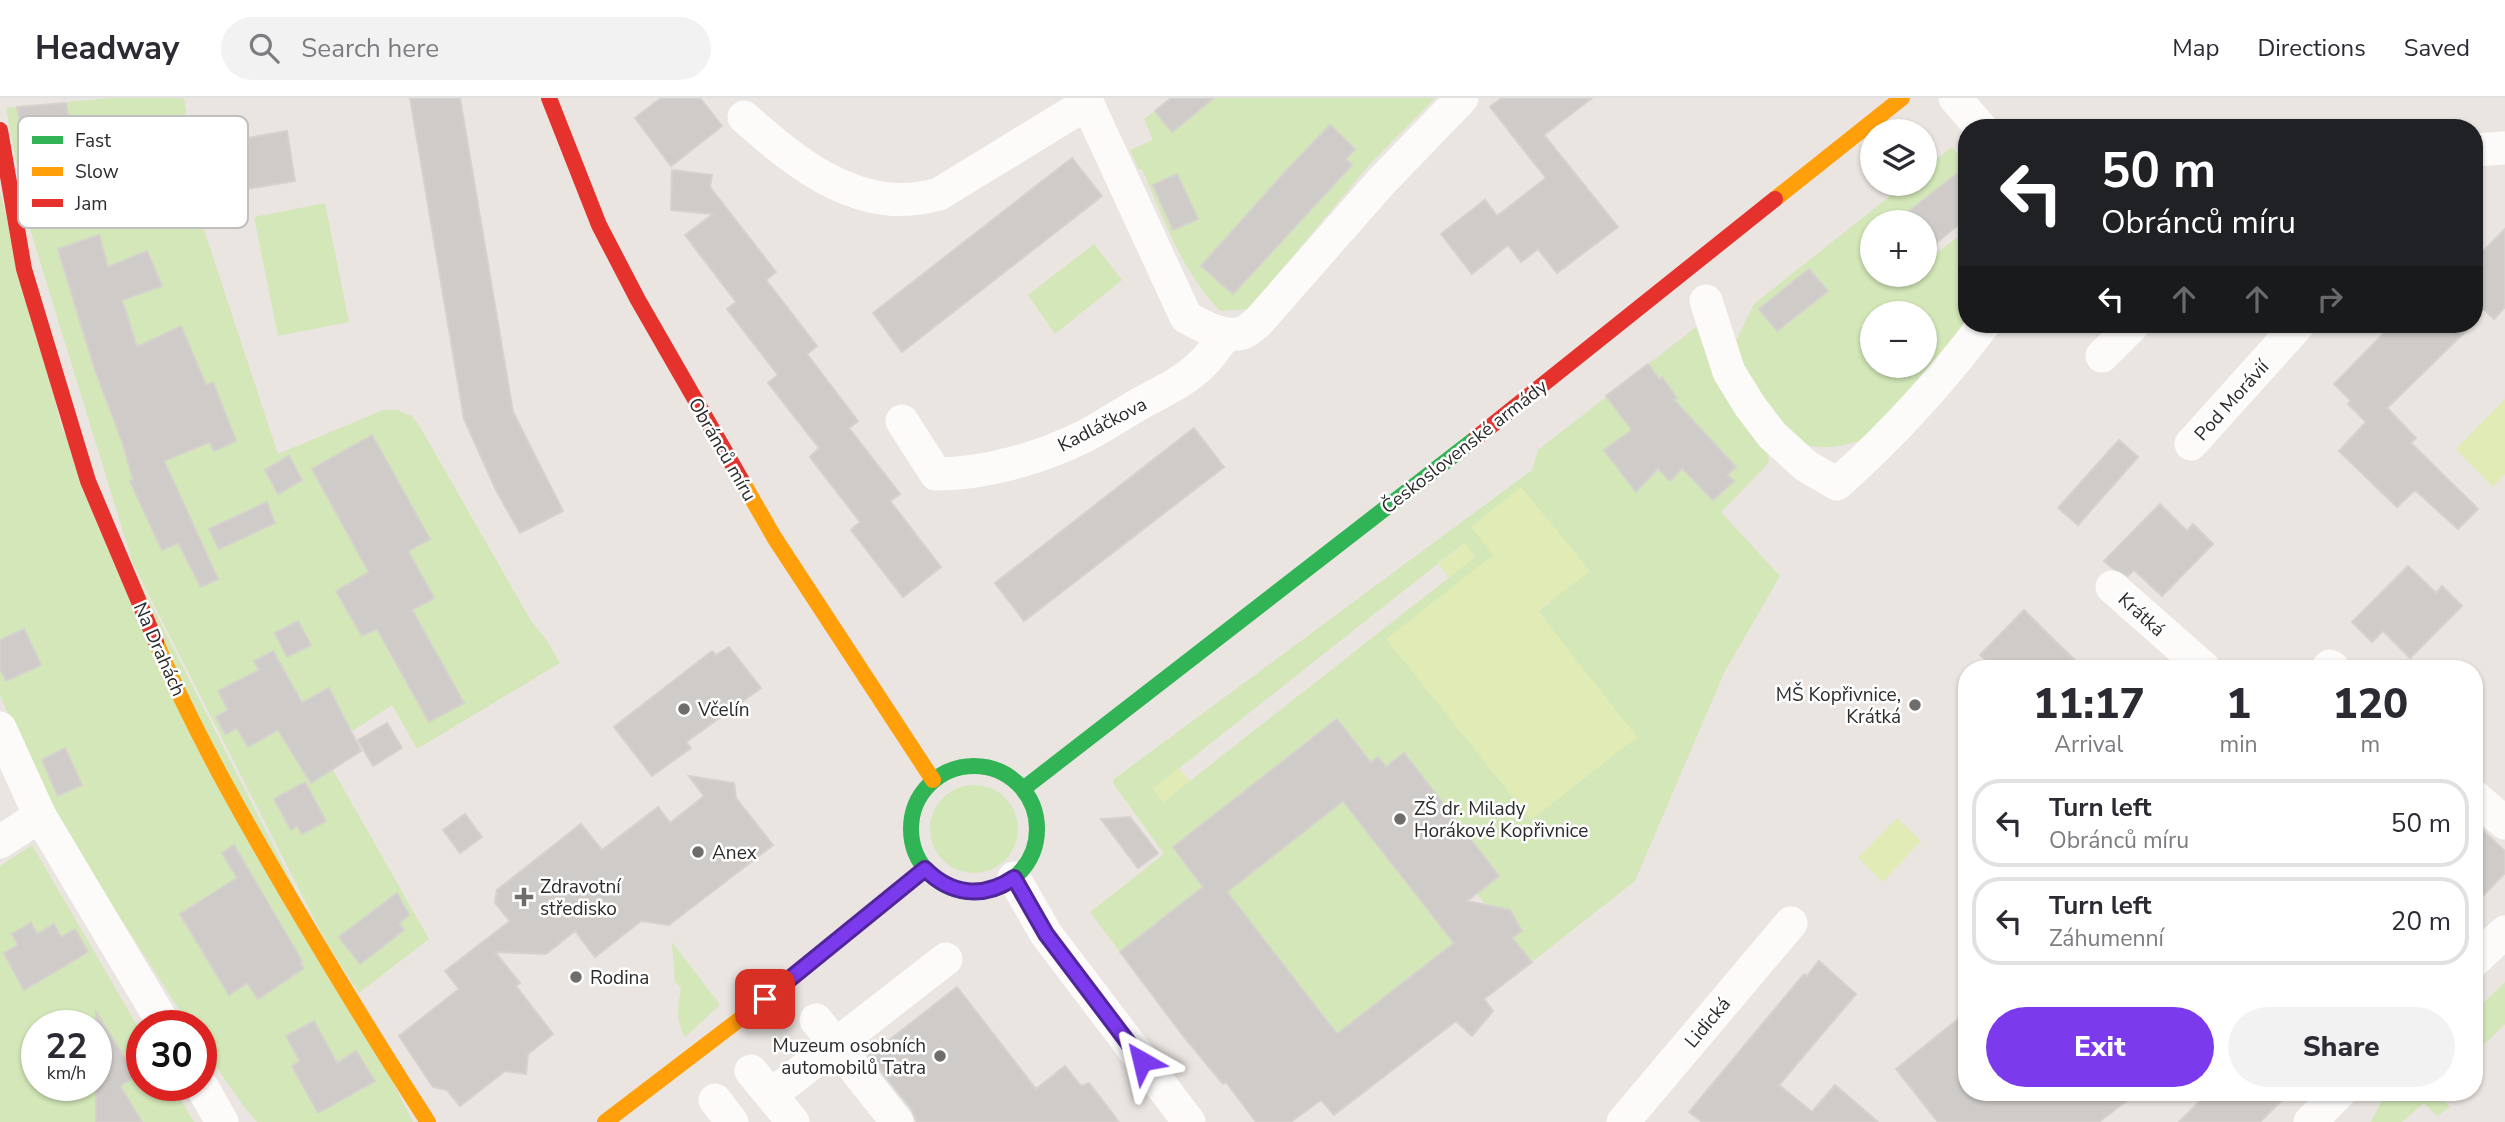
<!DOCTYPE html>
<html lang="en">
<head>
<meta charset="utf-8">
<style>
	body { margin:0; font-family:"Nunito Sans",sans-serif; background:#f2f2f3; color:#2b2b33; height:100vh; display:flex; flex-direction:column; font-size:26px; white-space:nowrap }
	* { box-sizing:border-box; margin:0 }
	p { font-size:23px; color:#7c7c81 }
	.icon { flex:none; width:38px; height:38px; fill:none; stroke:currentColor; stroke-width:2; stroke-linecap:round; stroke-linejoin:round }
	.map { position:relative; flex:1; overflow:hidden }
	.drawer { position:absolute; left:1958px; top:562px; width:525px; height:441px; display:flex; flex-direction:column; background:#fff; border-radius:28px; box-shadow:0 2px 5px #0004 }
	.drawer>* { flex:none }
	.hud { position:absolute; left:1958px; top:21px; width:525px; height:214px; border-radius:28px; box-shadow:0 2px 5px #0004; background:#202124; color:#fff; overflow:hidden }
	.tools { position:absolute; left:1860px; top:21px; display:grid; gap:14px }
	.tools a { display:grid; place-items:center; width:77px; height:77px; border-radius:50%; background:#fff; box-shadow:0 2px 5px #0004; font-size:35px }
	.speed { position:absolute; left:21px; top:912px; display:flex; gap:14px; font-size:35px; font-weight:700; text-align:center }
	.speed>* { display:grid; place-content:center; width:91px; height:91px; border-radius:50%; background:#fff; box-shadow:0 2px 5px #0004; line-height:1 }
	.speed small { font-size:18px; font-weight:400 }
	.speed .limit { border:10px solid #d22; background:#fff; color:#111 }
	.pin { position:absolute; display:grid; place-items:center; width:60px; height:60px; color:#fff; margin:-30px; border-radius:14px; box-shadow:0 4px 10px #0006 }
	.me { position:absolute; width:77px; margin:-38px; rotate:323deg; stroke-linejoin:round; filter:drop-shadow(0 0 5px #0008) }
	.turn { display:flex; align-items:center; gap:24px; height:147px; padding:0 28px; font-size:32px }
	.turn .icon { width:91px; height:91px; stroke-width:2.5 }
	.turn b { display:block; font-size:49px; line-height:60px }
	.lanes { display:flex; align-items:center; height:66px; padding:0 28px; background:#0003; justify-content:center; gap:35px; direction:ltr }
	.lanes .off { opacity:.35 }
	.eta { display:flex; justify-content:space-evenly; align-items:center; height:119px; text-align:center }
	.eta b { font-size:42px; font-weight:800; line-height:49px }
	.cta { display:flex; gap:14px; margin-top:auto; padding:14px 28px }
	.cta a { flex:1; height:80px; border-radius:42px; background:#7c3aed; color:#fff; font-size:28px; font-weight:800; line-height:80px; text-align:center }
	.cta a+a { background:#f2f2f3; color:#2b2b33 }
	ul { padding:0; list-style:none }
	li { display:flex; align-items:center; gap:21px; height:88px; margin:0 14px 10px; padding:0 14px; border:4px solid #e1e1e2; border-radius:28px }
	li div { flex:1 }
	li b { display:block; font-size:26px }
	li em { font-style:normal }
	header { display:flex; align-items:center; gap:42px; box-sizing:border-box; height:98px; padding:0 35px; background:#fff; border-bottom:2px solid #e1e1e2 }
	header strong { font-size:33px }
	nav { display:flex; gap:38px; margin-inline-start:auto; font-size:24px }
	.search { width:490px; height:63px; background:#f2f2f3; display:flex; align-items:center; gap:18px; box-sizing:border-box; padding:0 24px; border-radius:38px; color:#7c7c81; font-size:26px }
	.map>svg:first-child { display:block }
	.green { fill:#d3e7b8; fill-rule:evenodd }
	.pitch { fill:#e1ebb6 }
	.building { fill:#cfcbc8; stroke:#d5d1cd; stroke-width:2; fill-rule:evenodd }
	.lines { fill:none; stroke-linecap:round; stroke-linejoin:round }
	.street { stroke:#fcfbfa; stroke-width:33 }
	.fast { stroke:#30b455; stroke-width:16 }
	.slow { stroke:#ff9f0a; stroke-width:16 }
	.jam { stroke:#e5322d; stroke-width:16 }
	.route-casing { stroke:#51269a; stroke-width:18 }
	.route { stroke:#7c3aed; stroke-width:12 }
	.poi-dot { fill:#6e6d6b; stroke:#fff; stroke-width:2.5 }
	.labels { text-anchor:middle; stroke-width:5; stroke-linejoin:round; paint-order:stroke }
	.street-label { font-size:19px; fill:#2c2c2c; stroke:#fff }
	.poi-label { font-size:19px; fill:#2c2c2c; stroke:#fff; text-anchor:start }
	.key { fill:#fff; stroke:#c0c0c0; stroke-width:2 }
	.key-label { font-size:19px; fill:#2c2c2c }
</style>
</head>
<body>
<header>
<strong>Headway</strong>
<div class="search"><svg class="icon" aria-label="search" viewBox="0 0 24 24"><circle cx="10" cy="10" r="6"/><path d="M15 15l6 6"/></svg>Search here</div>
<nav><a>Map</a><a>Directions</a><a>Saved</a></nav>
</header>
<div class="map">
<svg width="2505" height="1024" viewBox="0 0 2505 1024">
	<rect width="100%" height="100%" fill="#eae5e1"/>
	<g class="green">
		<path d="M109 0H184L186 13 180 59 278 356 383 312H397L412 318 420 329 531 523 546 541 560 565 417 651 392 607 322 653 429 841 359 895 327 846 133 466 26 118 6 10Z"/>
		<path d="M1214 0H1435L1369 67 1249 211 1220 213C1181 172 1164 122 1142 71L1139 72 1130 52 1153 42 1144 21 1155 13 1173 34Z"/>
		<path d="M1952 49 1967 68 1895 124H1872V177H1925V164L1967 132V226L1870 339C1843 349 1816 356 1790 339L1731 253 1754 206 1905 86H1925V70ZM1872 215H1925V268H1872Z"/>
		<path d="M0 94 62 330 413 1024H257L245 1010 201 947V928L189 927 55 718 0 598Z"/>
		<path d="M325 105 349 224 278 238 254 119Z"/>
		<path d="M1094 146 1122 182 1055 236 1028 197Z"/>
		<path d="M1696 229 1717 285 1767 354 1769 363 1766 368 1721 414 1780 478 1724 575 1635 783 1532 864 1477 796 1499 778 1404 656 1386 669 1378 660 1371 665 1337 622 1173 749 1206 793 1173 812 1120 854 1090 814 1164 756 1113 685 1114 681 1532 372 1538 352ZM1464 445 1475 459 1163 704 1153 691ZM1494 457 1551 505 1538 512 1564 548 1386 542Z"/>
		<circle cx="974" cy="731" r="44"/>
		<path d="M1343 703 1438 825 1480 824 1337 936 1227 794Z"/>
		<path d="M32 747 142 936V948L138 950 142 957V987H172L194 1024H0V768ZM37 928H96V987H37Z"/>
		<path d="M672 844 720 907 685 939C675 922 678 909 681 890L675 884Z"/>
		<path d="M2505 884V926L2475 955V913Z"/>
		<path d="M2386 994H2435L2450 1009 2437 1018 2424 1005 2402 1024H2371Z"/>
	</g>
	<g class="pitch">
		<path d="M2505 301V376L2493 389 2456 351Z"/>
		<path d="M1521 389 1590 473 1538 513 1637 639 1531 722 1386 541 1493 457 1471 429Z"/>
		<path d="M1465 445 1475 459 1449 480 1438 466Z"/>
		<path d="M1179 670 1190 683 1163 704 1152 691Z"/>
		<path d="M1897 720 1921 743 1883 784 1858 760Z"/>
	</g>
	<g class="building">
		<path d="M410 0H460L513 314 563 413 520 435 496 392 464 321Z"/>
		<path d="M661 0H700L722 28 671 68 635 20Z"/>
		<path d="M1171 0H1214L1172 34 1155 13Z"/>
		<path d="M1502 0H1592L1544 37 1618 129 1557 175 1538 151 1521 164 1508 147 1472 176 1441 136 1485 102 1497 118 1546 80 1490 9Z"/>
		<path d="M66 5 78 74 42 81 35 39 24 41 17 9Z"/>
		<path d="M1330 27 1355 51 1346 61 1352 67 1233 196 1201 168 1285 74Z"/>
		<path d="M287 33 295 83 216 96 208 47Z"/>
		<path d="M1072 60 1102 98 902 254 873 215Z"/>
		<path d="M1967 68V120L1925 154V124H1895Z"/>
		<path d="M672 72 712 77 710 89 776 174 766 182 817 248 807 256 858 323 849 330 900 396 890 403 941 469 903 499 851 432 860 424 810 359 819 350 768 285 778 277 727 211 736 204 685 137 713 116 671 112Z"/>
		<path d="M1177 76 1198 121 1173 132 1153 87Z"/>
		<path d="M2505 131V209L2494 221 2474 202V162Z"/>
		<path d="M99 137 108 169 147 153 162 188 122 202 137 249 181 228 206 287 213 284 236 343 214 353 210 344 164 363 218 481 201 489 178 445 162 452 130 383 133 382 123 346 94 269 58 151Z"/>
		<path d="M1809 171 1828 193 1777 233 1759 211Z"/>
		<path d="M2393 226H2473L2387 310 2416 340 2411 345 2478 411 2458 431 2415 392 2397 409 2339 353 2366 324 2348 306 2351 303 2334 286Z"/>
		<path d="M1648 266 1659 281 1662 279 1677 300 1674 302 1736 369 1727 377 1734 383 1713 402 1682 370 1670 383 1658 370 1636 394 1604 352 1632 332 1606 298Z"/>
		<path d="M1194 330 1224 369 1024 523 995 485Z"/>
		<path d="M372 337 430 441 408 453 434 500 412 512 464 605 429 624 377 531 362 538 336 493 369 474 312 371Z"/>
		<path d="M2119 342 2138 359 2078 427 2058 410Z"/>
		<path d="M289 358 302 382 278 396 265 372Z"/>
		<path d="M267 404 275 425 219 451 209 431Z"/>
		<path d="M2160 406 2187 433 2193 426 2213 446 2162 498 2134 472 2128 478 2112 470 2104 463Z"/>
		<path d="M2408 468 2436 495 2442 488 2462 508 2410 560 2383 533 2372 544 2352 524Z"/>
		<path d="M2024 512 2046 534 2083 570H1994L1980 557Z"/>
		<path d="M298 523 311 547 287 559 275 535Z"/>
		<path d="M24 531 41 567 6 583 0 571V542Z"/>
		<path d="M729 549 761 590 686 644 691 650 652 678 614 629 712 553 716 557Z"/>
		<path d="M273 553 302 605 329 590 361 653 311 685 278 632 248 649 237 630 225 636 216 619 228 612 218 593 259 572 254 563Z"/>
		<path d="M1337 621 1371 665 1378 659 1386 669 1404 655 1499 778 1467 803 1510 812 1522 833 1512 840 1532 864 1484 901 1493 913 1472 938 1456 923 1334 1017 1321 1002 1291 1024H1256L1226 984 1223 986 1184 939 1120 854 1203 789 1173 749ZM1343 703 1454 845 1337 936 1227 794Z"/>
		<path d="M387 625 402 650 373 668 358 642Z"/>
		<path d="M65 650 82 687 58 698 42 662Z"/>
		<path d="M689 678 734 685 736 700 773 747 669 827 641 823 595 859 575 833 546 856 495 854 520 885 516 888 553 936 528 956 526 976 505 973 460 1008 447 992 433 989 399 938 459 891 445 873 510 823 495 805 497 792 581 726 602 752 658 709 670 725 704 698Z"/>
		<path d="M305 684 326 723 302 736 297 728 291 732 274 701Z"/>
		<path d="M465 716 482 739 460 755 443 732Z"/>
		<path d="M1130 719 1158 755 1138 770 1101 721Z"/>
		<path d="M2474 724 2505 753V775L2474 807Z"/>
		<path d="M234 747 302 863 300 865 304 870 258 901 247 885 229 897 180 816 237 780 222 755Z"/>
		<path d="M397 795 409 817 399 825 404 832 360 866 339 839Z"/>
		<path d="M31 825 37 836 54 826 61 839 75 831 88 854 24 892 4 855 18 847 12 836Z"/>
		<path d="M1819 863 1856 896 1779 987 1812 1014 1835 987 1878 1024H1702L1689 1014 1804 876 1807 878Z"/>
		<path d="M957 889 1036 991 1065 968 1081 988 1089 985 1119 1024H917L912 1012 869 958Z"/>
		<path d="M96 914 136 978 120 988 142 1024H96Z"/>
		<path d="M1967 914V994H2138L2099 1024H1938L1896 971Z"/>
		<path d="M314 923 337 965 356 953 375 983 318 1015 292 968 300 963 286 938Z"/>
		<path d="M2209 994H2290L2260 1024H2179Z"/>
	</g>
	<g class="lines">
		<g class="street">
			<path d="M1085 0 1186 219C1202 228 1226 242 1245 234 1249 232 1254 227 1258 224L1381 84 1462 0"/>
			<path d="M1955 0 1981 30"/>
			<path d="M744 19C798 67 862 119 939 96L1073 14 1089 9"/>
			<path d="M2474 52 2505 50"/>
			<path d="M1706 203 1729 274 1750 308 1772 337 1806 368 1837 386C1892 337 1940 285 1984 226"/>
			<path d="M2102 258 2134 226"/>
			<path d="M902 323 936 376C985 376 1041 360 1085 338 1104 328 1122 316 1141 305 1163 293 1184 284 1203 265 1212 256 1219 245 1226 236"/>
			<path d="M2191 346 2299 226"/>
			<path d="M2112 489 2204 570"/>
			<path d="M2328 570 2330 568 2333 570"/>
			<path d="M0 630 40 718 165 928"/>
			<path d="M2474 698 2505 725"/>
			<path d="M0 744 40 718"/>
			<path d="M1014 780 1046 836 1189 1024"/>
			<path d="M2474 863 2505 834"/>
			<path d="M816 922 897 1024"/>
			<path d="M751 973 793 1024"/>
			<path d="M201 987 222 1024"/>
			<path d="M771 997 946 861"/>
			<path d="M715 1002 732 1024"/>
			<path d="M1623 1024 1791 825"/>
			<path d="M2310 1024 2340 994"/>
		</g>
		<g class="fast">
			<circle cx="974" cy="731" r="63"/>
			<path d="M1023 691 1476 340"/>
		</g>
		<g class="slow">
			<path d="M1775 101 1902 0"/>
			<path d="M742 383 774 439 933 682"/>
			<path d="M156 544C193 632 241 716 289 798 334 874 380 950 428 1024"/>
			<path d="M605 1024 744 918 925 771"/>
		</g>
		<g class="jam">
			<path d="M549 0 599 127 638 202 742 383"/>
			<path d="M0 32 24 171 88 383 156 544"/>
			<path d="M1476 340 1775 101"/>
		</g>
	</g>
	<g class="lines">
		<defs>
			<path id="route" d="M765 901 925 771C951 797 983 801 1014 780L1046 836 1142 963"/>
		</defs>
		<use href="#route" class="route-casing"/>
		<use href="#route" class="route"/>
	</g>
	<g class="poi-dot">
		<circle cx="1915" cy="607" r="7"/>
		<circle cx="684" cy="611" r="7"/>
		<circle cx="1400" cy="721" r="7"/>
		<circle cx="698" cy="754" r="7"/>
		<path d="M520.5 788.5h7v7h7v7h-7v7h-7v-7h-7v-7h7z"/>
		<circle cx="576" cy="879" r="7"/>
		<circle cx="940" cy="958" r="7"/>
	</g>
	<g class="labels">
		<g class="street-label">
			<text transform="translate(2231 302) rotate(-48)" y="7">Pod Morávií</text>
			<text transform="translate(1102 326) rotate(-27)" y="7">Kadláčkova</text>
			<text transform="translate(1464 348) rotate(-38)" y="7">Československé armády</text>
			<text transform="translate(723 351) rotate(60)" y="7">Obránců míru</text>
			<text transform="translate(2142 516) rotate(42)" y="7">Krátká</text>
			<text transform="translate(160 551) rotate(66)" y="7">Na Drahách</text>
			<text transform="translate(1707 924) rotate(-50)" y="7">Lidická</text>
		</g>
		<g class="poi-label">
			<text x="1901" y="603" text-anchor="end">MŠ Kopřivnice,<tspan x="1901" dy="22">Krátká</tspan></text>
			<text x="698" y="618">Včelín</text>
			<text x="1414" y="717">ZŠ dr. Milady<tspan x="1414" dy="22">Horákové Kopřivnice</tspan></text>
			<text x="712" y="761">Anex</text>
			<text x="540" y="795">Zdravotní<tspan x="540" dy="22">středisko</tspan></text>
			<text x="590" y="886">Rodina</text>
			<text x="926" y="954" text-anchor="end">Muzeum osobních<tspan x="926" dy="22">automobilů Tatra</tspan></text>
		</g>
	</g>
	<rect x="18" y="18" width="230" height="112" rx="10" class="key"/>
	<rect x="32" y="38" width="31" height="8" fill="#30b455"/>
	<rect x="32" y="69" width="31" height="9" fill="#ff9f0a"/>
	<rect x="32" y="101" width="31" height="8" fill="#e5322d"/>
	<g class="key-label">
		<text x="75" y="49">Fast</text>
		<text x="75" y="80">Slow</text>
		<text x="75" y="112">Jam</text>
	</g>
</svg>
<div class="tools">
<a><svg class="icon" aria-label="layers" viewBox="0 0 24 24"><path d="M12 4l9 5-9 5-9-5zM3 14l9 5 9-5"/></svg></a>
<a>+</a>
<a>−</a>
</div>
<div class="speed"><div>22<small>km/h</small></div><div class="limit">30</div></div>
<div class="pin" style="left:765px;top:901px;background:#d93025"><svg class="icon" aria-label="arrive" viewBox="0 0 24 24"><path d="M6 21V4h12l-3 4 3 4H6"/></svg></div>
<svg class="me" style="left:1142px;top:963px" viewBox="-20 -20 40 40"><path d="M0-17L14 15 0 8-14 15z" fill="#7c3aed" stroke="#fff" stroke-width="4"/></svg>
<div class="hud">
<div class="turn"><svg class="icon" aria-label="left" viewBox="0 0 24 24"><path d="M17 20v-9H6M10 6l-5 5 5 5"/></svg><div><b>50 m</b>Obránců míru</div></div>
<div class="lanes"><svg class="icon" aria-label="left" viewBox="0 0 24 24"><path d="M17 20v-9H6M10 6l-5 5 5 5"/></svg><svg class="icon off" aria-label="ahead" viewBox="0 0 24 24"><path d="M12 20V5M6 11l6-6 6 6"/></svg><svg class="icon off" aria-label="ahead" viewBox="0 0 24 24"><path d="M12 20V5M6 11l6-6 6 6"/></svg><svg class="icon off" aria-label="right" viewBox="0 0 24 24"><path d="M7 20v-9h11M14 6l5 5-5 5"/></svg></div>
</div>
<section class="drawer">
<div class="eta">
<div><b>11:17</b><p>Arrival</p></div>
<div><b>1</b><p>min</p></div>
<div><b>120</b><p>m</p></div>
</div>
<ul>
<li><svg class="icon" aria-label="left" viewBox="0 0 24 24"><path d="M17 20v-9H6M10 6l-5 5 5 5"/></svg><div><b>Turn left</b><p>Obránců míru</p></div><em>50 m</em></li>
<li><svg class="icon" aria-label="left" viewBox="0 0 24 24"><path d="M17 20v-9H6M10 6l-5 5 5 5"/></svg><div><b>Turn left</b><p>Záhumenní</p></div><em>20 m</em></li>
</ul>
<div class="cta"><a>Exit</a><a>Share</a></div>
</section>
</div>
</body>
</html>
